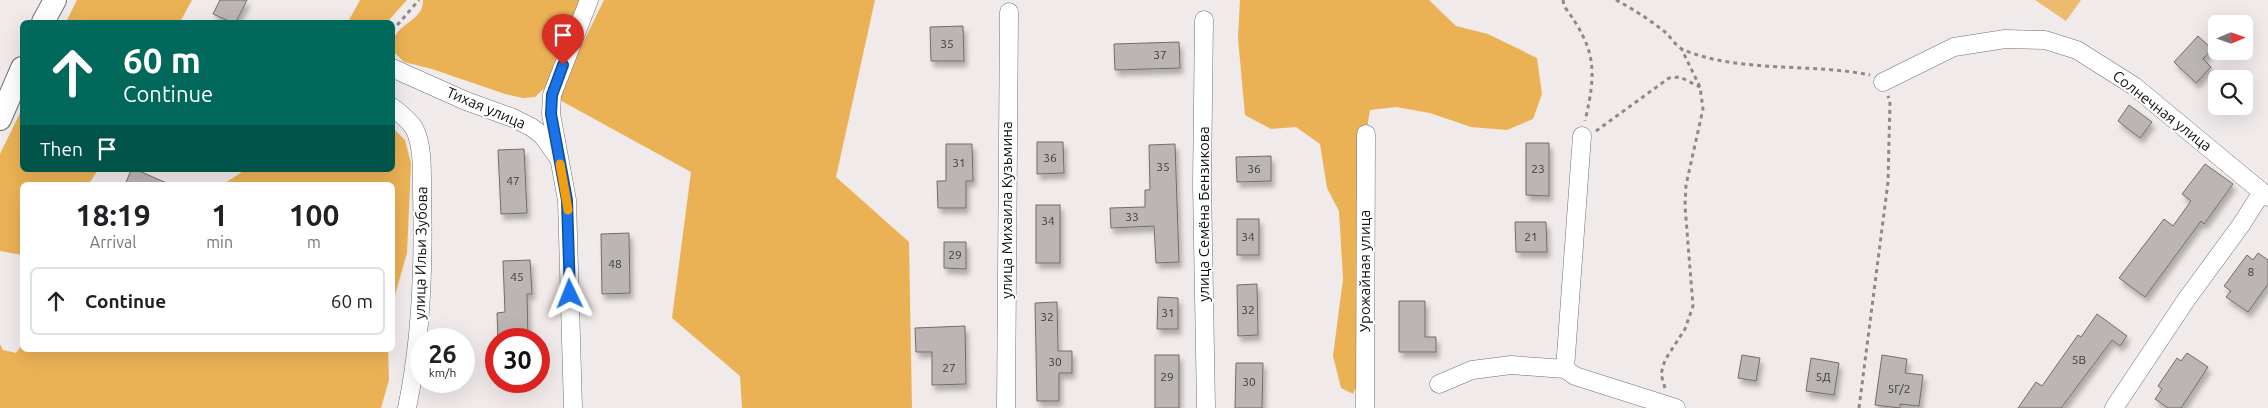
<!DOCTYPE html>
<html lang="en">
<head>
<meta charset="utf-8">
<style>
	body { margin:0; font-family:Ubuntu,sans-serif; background:#f2f2f2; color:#202124; height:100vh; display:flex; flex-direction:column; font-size:19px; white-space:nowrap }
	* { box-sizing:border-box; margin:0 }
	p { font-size:16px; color:#757577 }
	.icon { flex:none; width:28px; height:28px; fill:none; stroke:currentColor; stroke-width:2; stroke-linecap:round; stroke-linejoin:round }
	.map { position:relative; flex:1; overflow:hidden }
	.side { position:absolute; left:20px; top:182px; width:375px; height:170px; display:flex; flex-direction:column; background:#fff; border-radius:8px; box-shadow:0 5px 20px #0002 }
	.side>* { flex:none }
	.guide { position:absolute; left:20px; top:20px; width:375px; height:152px; border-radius:8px; box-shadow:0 5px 20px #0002; background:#00695c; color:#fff; overflow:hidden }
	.needle { width:32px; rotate:88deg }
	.buttons { position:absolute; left:2208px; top:15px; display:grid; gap:10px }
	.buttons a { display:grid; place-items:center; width:45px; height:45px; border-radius:8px; background:#fff; box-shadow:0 5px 20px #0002; font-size:25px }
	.speed { position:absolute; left:410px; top:328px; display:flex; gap:10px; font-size:25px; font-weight:700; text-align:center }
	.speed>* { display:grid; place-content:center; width:65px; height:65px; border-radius:50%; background:#fff; box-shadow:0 5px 20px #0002; line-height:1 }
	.speed small { font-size:12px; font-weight:400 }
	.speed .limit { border:8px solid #d22; background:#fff; color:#111 }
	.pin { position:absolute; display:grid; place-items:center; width:42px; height:42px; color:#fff; margin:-51px -21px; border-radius:50% 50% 50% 0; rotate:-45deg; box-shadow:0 0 5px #0007 }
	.pin .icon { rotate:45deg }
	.me { position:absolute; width:55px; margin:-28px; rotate:358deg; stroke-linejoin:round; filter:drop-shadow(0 0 4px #0008) }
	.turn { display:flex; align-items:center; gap:18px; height:105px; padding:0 20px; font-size:22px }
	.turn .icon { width:65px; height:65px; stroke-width:2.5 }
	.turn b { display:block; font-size:35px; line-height:42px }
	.then { display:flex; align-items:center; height:48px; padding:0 20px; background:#0003; gap:10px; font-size:19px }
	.eta { display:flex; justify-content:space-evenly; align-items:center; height:85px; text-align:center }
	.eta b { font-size:30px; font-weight:600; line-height:35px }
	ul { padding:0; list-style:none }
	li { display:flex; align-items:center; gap:15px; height:68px; margin:0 10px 8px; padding:0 10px; border:2px solid #e0e0e0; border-radius:8px }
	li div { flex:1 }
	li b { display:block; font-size:19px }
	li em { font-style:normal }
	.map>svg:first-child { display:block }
	.green { fill:#edbb6d }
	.forest { fill:#ebb255 }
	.building { fill:#bbb6b3; stroke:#716d6a; filter:url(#shadow) }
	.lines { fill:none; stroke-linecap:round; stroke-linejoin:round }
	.minor-casing { stroke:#767070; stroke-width:19 }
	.major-casing { stroke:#767070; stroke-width:24 }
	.path { stroke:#8e8989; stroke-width:3; stroke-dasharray:4 4; stroke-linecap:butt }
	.minor { stroke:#fff; stroke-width:18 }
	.major { stroke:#fff; stroke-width:22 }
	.route-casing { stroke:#114b97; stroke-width:12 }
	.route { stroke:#1a73e8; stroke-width:9 }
	.slow { stroke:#f59e0b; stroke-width:9 }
	.labels { text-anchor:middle; stroke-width:4; stroke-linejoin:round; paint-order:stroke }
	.number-label { font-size:12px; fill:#3c3a39 }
	.street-label { font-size:15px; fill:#121010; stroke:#fff }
</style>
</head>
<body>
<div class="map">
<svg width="2268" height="408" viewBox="0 0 2268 408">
	<defs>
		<filter id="shadow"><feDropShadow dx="3" dy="5.5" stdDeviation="2.5" flood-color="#0004"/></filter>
	</defs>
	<rect width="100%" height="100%" fill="#f1eaea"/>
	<path class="green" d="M2035 0H2081L2066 21Z"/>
	<g class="forest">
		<path d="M77 0H192L180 22H66Z"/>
		<path d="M360 0H407L387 22H348Z"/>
		<path d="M423 0H584L548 85 535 97 523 98 505 94 432 69 404 62 393 51C393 47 393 42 394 38 401 22 424 19 423 0Z"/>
		<path d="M604 0H875L836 177 909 242 912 408H742L740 376 672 318 691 172 556 98Z"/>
		<path d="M1240 0H1429L1456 26 1488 34 1537 58 1542 94 1533 119 1507 130 1471 127 1430 113 1396 107 1370 110 1366 134 1365 367 1353 394 1341 388 1333 356 1343 279 1339 211 1327 188 1320 144 1296 127 1271 129 1245 115 1238 38Z"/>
		<path d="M22 109V170H98L88 185H22V255L0 251V154Z"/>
		<path d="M393 128 405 140 411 163 407 253 393 302 392 185H222L245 170H392Z"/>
		<path d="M0 344 3 350 16 353 22 345V350H388L389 380 381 408H0Z"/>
	</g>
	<g class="building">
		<path d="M220 0H247L236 22H231L213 14Z"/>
		<path d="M963 26 964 61H931L930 27Z"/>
		<path d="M2198 36 2212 49 2203 59 2211 67 2196 83 2174 62Z"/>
		<path d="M1179 42 1180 68 1115 70 1114 44Z"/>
		<path d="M2129 105 2152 122 2140 138 2118 121Z"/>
		<path d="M1037 142H1063L1064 173 1037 174Z"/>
		<path d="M1526 143H1549V196L1526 195Z"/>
		<path d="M946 144H972L973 181H966V208H938L937 181H946Z"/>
		<path d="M1175 144 1179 262 1156 263 1154 226 1111 228 1110 208 1145 207V190H1150L1149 145Z"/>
		<path d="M524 149 527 213 501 214 498 150Z"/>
		<path d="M1271 156V181L1237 182 1236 157Z"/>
		<path d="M2205 164 2233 184 2204 224 2201 221 2145 297 2119 278 2164 219 2173 226 2191 201 2182 194Z"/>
		<path d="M131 170H137L171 185H125Z"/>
		<rect x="1036" y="205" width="24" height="58"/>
		<rect x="1237" y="219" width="22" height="36"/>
		<path d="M1515 222H1546L1547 252H1516Z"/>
		<path d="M629 233 630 293 602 294 601 234Z"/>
		<path d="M944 242H966V269L944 268Z"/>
		<path d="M2258 253 2268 260V284L2248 312 2226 297 2231 291 2224 286 2247 255 2253 260Z"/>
		<path d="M530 260 532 294H527L528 339H498L497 313 505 312 503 261Z"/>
		<path d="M1257 284 1258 335 1238 336 1237 285Z"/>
		<path d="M1158 297 1178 298V329H1157Z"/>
		<path d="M1399 301H1425V337H1436V352H1399Z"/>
		<path d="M1057 302 1058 351H1072V373H1059V401H1037L1035 303Z"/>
		<path d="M2097 314 2127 336 2120 346 2112 340 2061 408H2018L2036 382 2042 386 2078 335 2081 337Z"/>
		<path d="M965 326 966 384 932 385V352H916L915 328Z"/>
		<path d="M2187 353 2208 367 2181 408H2168L2155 399 2162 389 2158 386 2177 358 2181 361Z"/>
		<rect x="1155" y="355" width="24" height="53"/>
		<path d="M1742 355 1760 358 1756 381 1738 378Z"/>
		<path d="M1882 355 1907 359 1905 373 1923 375 1919 406 1900 404V408L1875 405Z"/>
		<path d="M1811 358 1839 363 1834 395 1806 391Z"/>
		<path d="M1236 363H1263L1262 408H1235Z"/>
	</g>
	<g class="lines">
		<defs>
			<g id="minor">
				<path d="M1204 20 1202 184 1206 408"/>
				<path d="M392 68 466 101 513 118 531 127 542 135 557 156"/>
				<path d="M1883 82 1954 47 2005 39 2045 40 2077 50 2134 86 2268 197"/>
				<path d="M392 107C400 113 409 120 414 128 423 144 422 174 422 192 424 264 422 337 407 408"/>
				<path d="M1565 369 1582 136"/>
				<path d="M1439 384 1472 370 1511 365 1565 369 1575 376 1676 408"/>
				<path d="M573 408 567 200 551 114 552 95 589 0"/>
				<path d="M1006 408 1009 12"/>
				<path d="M1365 408 1366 134"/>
				<path d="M2114 408 2186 300 2241 225 2262 192"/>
			</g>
			<g id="major">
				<path d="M43 22 55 0"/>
				<path d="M0 119 22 68"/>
			</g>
		</defs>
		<use href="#minor" class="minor-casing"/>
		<use href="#major" class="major-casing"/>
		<g class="path">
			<path d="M1563 0 1564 6C1596 49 1597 70 1585 121"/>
			<path d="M1616 0C1633 9 1650 20 1665 32 1671 37 1676 47 1684 50 1739 73 1812 63 1870 75"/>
			<path d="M392 31 419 0"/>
			<path d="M1596 131 1669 78 1680 77 1700 87"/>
			<path d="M1665 388 1661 374 1665 360 1685 329 1693 306 1685 206 1686 185 1703 109 1700 87 1682 50"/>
			<path d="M1859 408 1888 182 1890 101 1888 96"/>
		</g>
		<use href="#minor" class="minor"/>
		<use href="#major" class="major"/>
	</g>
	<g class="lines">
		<defs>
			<path id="route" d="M563 65 552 95 551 114 567 200 570 294"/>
		</defs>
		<use href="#route" class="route-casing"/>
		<use href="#route" class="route"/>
		<path class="slow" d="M560 164 568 210"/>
	</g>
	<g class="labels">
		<g class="number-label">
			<text x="947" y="48">35</text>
			<text x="1160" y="59">37</text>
			<text x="1050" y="162">36</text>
			<text x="959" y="167">31</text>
			<text x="1163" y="171">35</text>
			<text x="1254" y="173">36</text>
			<text x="1538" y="173">23</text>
			<text x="513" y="185">47</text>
			<text x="1132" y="221">33</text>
			<text x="1048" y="225">34</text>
			<text x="1248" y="241">34</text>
			<text x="1531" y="241">21</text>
			<text x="955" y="259">29</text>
			<text x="615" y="268">48</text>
			<text x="2251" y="276">8</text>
			<text x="517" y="281">45</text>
			<text x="1248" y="314">32</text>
			<text x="1168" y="317">31</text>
			<text x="1047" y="321">32</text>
			<text x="2079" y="364">5В</text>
			<text x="1055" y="366">30</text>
			<text x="949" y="372">27</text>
			<text x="1167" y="381">29</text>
			<text x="1823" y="381">5Д</text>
			<text x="1249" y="386">30</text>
			<text x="1899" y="393">5Г/2</text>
		</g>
		<g class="street-label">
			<text transform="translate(486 108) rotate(23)" y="5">Тихая улица</text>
			<text transform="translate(2162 111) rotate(38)" y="5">Солнечная улица</text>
			<text transform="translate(1007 210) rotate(-90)" y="5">улица Михаила Кузьмина</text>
			<text transform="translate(1204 214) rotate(-90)" y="5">улица Семёна Бензикова</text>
			<text transform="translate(421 253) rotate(-89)" y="5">улица Ильи Зубова</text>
			<text transform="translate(1365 271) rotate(-90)" y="5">Урожайная улица</text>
		</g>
	</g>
</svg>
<div class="buttons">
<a><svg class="needle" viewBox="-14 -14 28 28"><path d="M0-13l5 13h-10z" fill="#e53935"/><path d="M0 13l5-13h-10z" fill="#757577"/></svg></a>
<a><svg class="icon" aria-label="search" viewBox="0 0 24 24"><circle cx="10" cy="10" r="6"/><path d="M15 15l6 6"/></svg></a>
</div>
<div class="speed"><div>26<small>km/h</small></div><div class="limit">30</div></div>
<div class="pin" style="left:563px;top:65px;background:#d93025"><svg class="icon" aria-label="arrive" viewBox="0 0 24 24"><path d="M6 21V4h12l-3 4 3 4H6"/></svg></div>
<svg class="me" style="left:570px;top:294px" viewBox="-20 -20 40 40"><path d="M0-17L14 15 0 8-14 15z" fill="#1a73e8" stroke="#fff" stroke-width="4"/></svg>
<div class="guide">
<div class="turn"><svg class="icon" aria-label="ahead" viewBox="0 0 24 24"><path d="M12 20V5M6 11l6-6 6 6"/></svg><div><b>60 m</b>Continue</div></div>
<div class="then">Then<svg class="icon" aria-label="arrive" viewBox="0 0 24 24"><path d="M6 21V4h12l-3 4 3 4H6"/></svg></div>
</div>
<section class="side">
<div class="eta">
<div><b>18:19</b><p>Arrival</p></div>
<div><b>1</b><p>min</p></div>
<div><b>100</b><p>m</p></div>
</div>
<ul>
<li><svg class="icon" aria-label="ahead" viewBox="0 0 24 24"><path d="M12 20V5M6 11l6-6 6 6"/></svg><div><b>Continue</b></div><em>60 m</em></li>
</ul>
</section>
</div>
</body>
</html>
